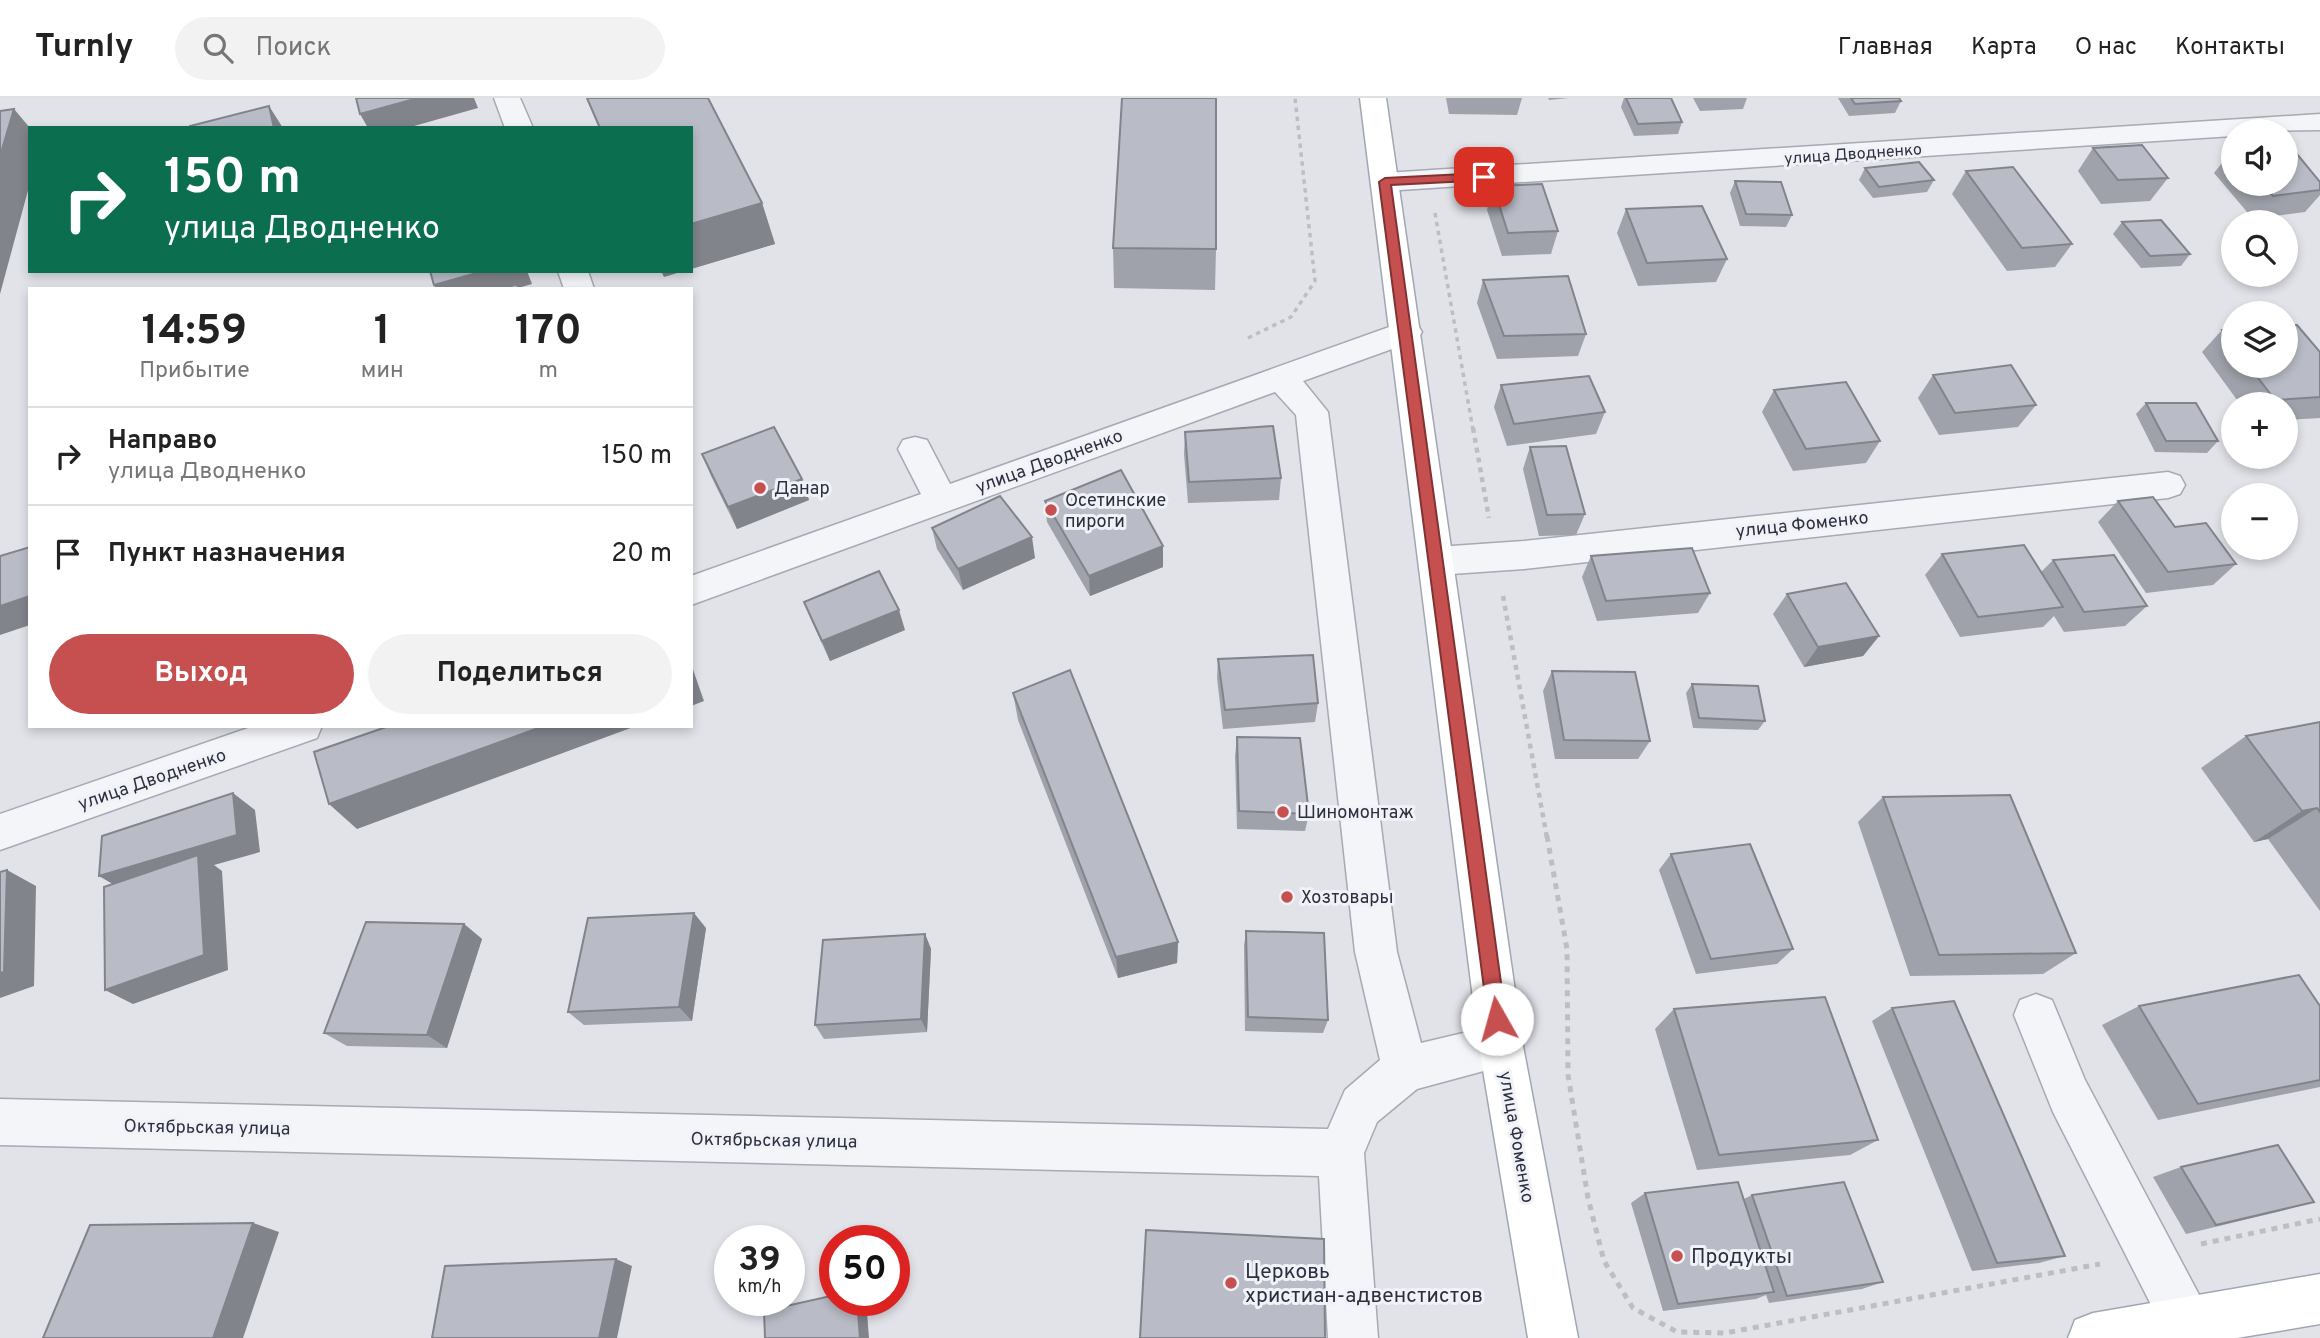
<!DOCTYPE html>
<html lang="ru">
<head>
<meta charset="utf-8">
<style>
	body { margin:0; font-family:Overpass,sans-serif; background:#f2f2f2; color:#222; height:100vh; display:flex; flex-direction:column; font-size:26px; white-space:nowrap }
	* { box-sizing:border-box; margin:0 }
	p { font-size:23px; color:#767676 }
	.icon { flex:none; width:38px; height:38px; fill:none; stroke:currentColor; stroke-width:2; stroke-linecap:round; stroke-linejoin:round }
	.map { position:relative; flex:1; overflow:hidden }
	.side { position:absolute; left:28px; top:189px; width:665px; height:441px; display:flex; flex-direction:column; background:#fff; border-radius:0px; box-shadow:0 4px 10px #0003 }
	.side>* { flex:none }
	.hud { position:absolute; left:28px; top:28px; width:665px; height:147px; border-radius:0px; box-shadow:0 4px 10px #0003; background:#0b6e4f; color:#fff; overflow:hidden }
	.fabs { position:absolute; left:2221px; top:21px; display:grid; gap:14px }
	.fabs a { display:grid; place-items:center; width:77px; height:77px; border-radius:50%; background:#fff; box-shadow:0 4px 10px #0003; font-size:35px }
	.speed { position:absolute; left:714px; top:1127px; display:flex; gap:14px; font-size:35px; font-weight:700; text-align:center }
	.speed>* { display:grid; place-content:center; width:91px; height:91px; border-radius:50%; background:#fff; box-shadow:0 4px 10px #0003; line-height:1 }
	.speed small { font-size:18px; font-weight:400 }
	.speed .limit { border:10px solid #d22; background:#fff; color:#111 }
	.pin { position:absolute; display:grid; place-items:center; width:60px; height:60px; color:#fff; margin:-30px; border-radius:14px; box-shadow:0 4px 10px #0006 }
	.me { position:absolute; width:77px; margin:-38px; rotate:353deg; stroke-linejoin:round; filter:drop-shadow(0 0 5px #0008) }
	.turn { display:flex; align-items:center; gap:24px; height:147px; padding:0 21px; font-size:32px }
	.turn .icon { width:91px; height:91px; stroke-width:2.5 }
	.turn b { display:block; font-size:49px; line-height:60px }
	.eta { display:flex; justify-content:space-evenly; align-items:center; height:119px; text-align:center }
	.eta b { font-size:42px; font-weight:700; line-height:49px }
	.cta { display:flex; gap:14px; margin-top:auto; padding:14px 21px }
	.cta a { flex:1; height:80px; border-radius:42px; background:#c64f4f; color:#fff; font-size:28px; font-weight:700; line-height:80px; text-align:center }
	.cta a+a { background:#f2f2f2; color:#222 }
	ul { padding:0; list-style:none }
	li { display:flex; align-items:center; gap:21px; height:98px; padding:0 21px; border-top:2px solid #e0e0e0 }
	li div { flex:1 }
	li b { display:block; font-size:26px }
	li em { font-style:normal }
	header { display:flex; align-items:center; gap:42px; box-sizing:border-box; height:98px; padding:0 35px; background:#fff; border-bottom:2px solid #e0e0e0 }
	header strong { font-size:33px }
	nav { display:flex; gap:38px; margin-inline-start:auto; font-size:24px }
	.search { width:490px; height:63px; background:#f2f2f2; display:flex; align-items:center; gap:18px; box-sizing:border-box; padding:0 24px; border-radius:38px; color:#767676; font-size:26px }
	.map>svg:first-child { display:block }
	.lines { fill:none; stroke-linecap:round; stroke-linejoin:round }
	.minor-casing { stroke:#a7a9b3; stroke-width:3 }
	.major-casing { stroke:#a1a6b4; stroke-width:3 }
	.path-far2 { stroke:#bcbec4; stroke-width:3.5; stroke-dasharray:4.5 4.5; stroke-linecap:butt }
	.path-far1 { stroke:#bcbec4; stroke-width:4.5; stroke-dasharray:5 5; stroke-linecap:butt }
	.path { stroke:#bcbec4; stroke-width:5; stroke-dasharray:6 6; stroke-linecap:butt }
	.minor { fill:#f4f5f8; fill-rule:evenodd }
	.major { fill:#fff; fill-rule:evenodd }
	.wall { fill:#9fa2aa }
	.shaded-wall { fill:#82848b }
	.building { fill:#b9bcc6; stroke:#82848b; stroke-width:2 }
	.route { fill:#c64f4f; stroke:#813333; stroke-width:2 }
	.poi-dot { fill:#c64f4f; stroke:#f1f2f7; stroke-width:2.5 }
	.labels { text-anchor:middle; stroke-width:6; stroke-linejoin:round; paint-order:stroke }
	.far-street-label { font-size:16px; fill:#2b2f40; stroke:#f1f2f7 }
	.street-label { font-size:18px; fill:#2b2f40; stroke:#f1f2f7 }
	.poi-label { font-size:18px; fill:#2b2f40; stroke:#f1f2f7; text-anchor:start }
	.near-poi-label { font-size:21px; fill:#2b2f40; stroke:#f1f2f7; text-anchor:start }
</style>
</head>
<body>
<header>
<strong>Turnly</strong>
<div class="search"><svg class="icon" aria-label="search" viewBox="0 0 24 24"><circle cx="10" cy="10" r="6"/><path d="M15 15l6 6"/></svg>Поиск</div>
<nav><a>Главная</a><a>Карта</a><a>О нас</a><a>Контакты</a></nav>
</header>
<div class="map">
<svg width="2320" height="1240" viewBox="0 0 2320 1240">
	<rect width="100%" height="100%" fill="#e1e3e9"/>
	<g class="lines">
		<defs>
			<g id="minor">
				<path d="M494 0H520L533 30H505Z"/>
				<path d="M2320 16V32L2233 33V38L1385 93 1375 90 1371 84 1375 78 1385 75Z"/>
				<path d="M558 173H588L594 191H564Z"/>
				<path d="M1406 223 1417 226 1422 234 1417 242 1303 283 1328 314 1397 854 1421 945 1501 926 1517 932 1523 948 1517 964 1417 991 1377 1024 1364 1055 1378 1240H1328L1319 1078 0 1047V1001L1328 1031 1345 992 1380 962 1355 854 1296 317 1275 294 691 507V478L921 396 898 351 903 342 915 339 927 342 950 386Z"/>
				<path d="M2168 374 2180 378 2185 387 2180 396 2168 400 1524 471 1437 477 1424 473 1419 463 1424 453 1437 449 1524 443Z"/>
				<path d="M254 628H322L317 640 0 752V716Z"/>
				<path d="M2036 896 2052 902 2085 982 2205 1208 2212 1226 2206 1240H2168L2053 1014 2014 917 2020 902Z"/>
			</g>
			<g id="major">
				<path d="M1360 0H1386L1523 948 1578 1240H1528L1479 948Z"/>
				<path d="M2320 1176V1226L2237 1240H2068L2075 1222 2093 1215Z"/>
			</g>
		</defs>
		<use href="#minor" class="minor-casing"/>
		<use href="#major" class="major-casing"/>
		<g class="path-far2">
			<path d="M1435 115 1473 332"/>
			<path d="M1248 240 1291 219 1315 183 1295 0"/>
		</g>
		<g class="path-far1">
			<path d="M1473 330 1489 420"/>
			<path d="M1503 498 1547 740"/>
		</g>
		<g class="path">
			<path d="M1547 738 1567 851 1568 977 1588 1100 1604 1163 1633 1210 1677 1234 1725 1235 2100 1166"/>
			<path d="M2201 1146 2320 1121"/>
		</g>
		<use href="#minor" class="minor"/>
		<use href="#major" class="major"/>
	</g>
	<g class="wall">
		<path d="M586 0H708L762 105 775 146 691 171V30H599Z"/>
		<path d="M1446 0H1522L1517 17 1449 16Z"/>
		<path d="M1548 0H1569L1549 2Z"/>
		<path d="M1624 0H1671L1682 24 1678 36 1634 38 1621 9Z"/>
		<path d="M1693 0H1747L1743 11 1700 13Z"/>
		<path d="M1838 0H1899L1901 3 1895 15 1849 18Z"/>
		<path d="M2093 50 2168 80 2150 103 2101 106 2078 73Z"/>
		<path d="M2232 52H2233V86L2320 84V97L2305 114 2253 121 2214 75Z"/>
		<path d="M1865 70 1934 82 1927 94 1873 100 1859 82Z"/>
		<path d="M1966 73 2072 146 2055 169 2007 173 1952 96Z"/>
		<path d="M1735 83 1792 117 1786 129 1740 128 1730 95Z"/>
		<path d="M1493 88 1558 133 1551 156 1502 158 1487 112Z"/>
		<path d="M1626 111 1727 161 1716 184 1638 188 1617 135Z"/>
		<path d="M2122 124 2190 156 2181 168 2141 170 2113 136Z"/>
		<path d="M1113 150 1216 151 1215 192 1114 190Z"/>
		<path d="M1483 182 1586 236 1578 258 1497 261 1477 205Z"/>
		<path d="M2233 231V268H2286L2320 254V320L2286 322V306H2240L2202 254 2222 232Z"/>
		<path d="M1933 277 2036 307 2018 329 1939 337 1918 300Z"/>
		<path d="M1501 287 1605 314 1596 336 1507 348 1494 309Z"/>
		<path d="M1774 292 1880 343 1866 365 1793 373 1762 314Z"/>
		<path d="M2146 305 2218 343 2207 355 2155 354 2136 316Z"/>
		<path d="M1185 334 1281 380 1279 402 1188 405 1184 356Z"/>
		<path d="M1530 349 1585 416 1576 437 1539 438 1523 371Z"/>
		<path d="M702 356 802 381 809 402 737 431 711 378Z"/>
		<path d="M1045 403 1163 448V469L1090 498 1047 424Z"/>
		<path d="M2118 403 2175 429 2236 466 2213 487 2146 495 2098 424Z"/>
		<path d="M932 430 1035 460 963 492 937 451Z"/>
		<path d="M1942 456 2041 474 2053 462 2147 508 2125 528 2064 534 2054 518 2043 529 1960 539 1925 477Z"/>
		<path d="M1591 458 1710 495 1698 515 1597 523 1582 479Z"/>
		<path d="M1787 496 1879 538 1863 558 1804 569 1773 516Z"/>
		<path d="M804 504 905 532 830 563 812 524Z"/>
		<path d="M1218 561 1318 605 1315 624 1223 631 1217 580Z"/>
		<path d="M1552 573 1650 643 1638 661H1555L1543 593Z"/>
		<path d="M1692 586 1765 623 1758 632 1693 630 1686 595Z"/>
		<path d="M1013 595 1178 844 1177 865 1118 880 1018 622Z"/>
		<path d="M2320 624V813L2268 741 2254 744 2201 670 2246 638Z"/>
		<path d="M1237 639 1309 716 1305 733 1237 731 1235 658Z"/>
		<path d="M1883 699 2076 855 2043 876 1910 878 1858 724Z"/>
		<path d="M1671 756 1793 851 1777 866 1696 876 1659 772Z"/>
		<path d="M464 826 482 841 447 950 347 948 324 935Z"/>
		<path d="M706 830 692 923 584 927 568 914Z"/>
		<path d="M1246 833 1328 922 1323 935 1245 933 1244 848Z"/>
		<path d="M925 836 931 851 927 934 824 941 815 927Z"/>
		<path d="M2139 908H2320V989L2158 1022 2102 927Z"/>
		<path d="M1892 910 2065 1158 2039 1165 1972 1173 1872 923Z"/>
		<path d="M1674 911 1878 1042 1850 1057 1697 1072 1655 931Z"/>
		<path d="M2181 1069 2314 1104 2281 1113 2186 1136 2153 1079Z"/>
		<path d="M1645 1095 1744 1101 1752 1097 1883 1184 1862 1191 1769 1205 1766 1197 1756 1201 1663 1213 1631 1105Z"/>
	</g>
	<g class="shaded-wall">
		<path d="M418 0H474L478 10 407 30H368L360 16Z"/>
		<path d="M269 8 283 30H274Z"/>
		<path d="M14 11 30 30V85L0 196V58Z"/>
		<path d="M762 105 775 146 691 171V126Z"/>
		<path d="M484 173H527L532 186 518 190 519 191H436L434 187Z"/>
		<path d="M661 173H684L664 179Z"/>
		<path d="M802 381 809 402 737 431 728 409Z"/>
		<path d="M1032 439 1035 460 963 492 958 471Z"/>
		<path d="M1163 448V469L1090 498 1089 478Z"/>
		<path d="M30 498V527L0 537V508Z"/>
		<path d="M899 512 905 532 830 563 822 543Z"/>
		<path d="M1879 538 1863 558 1804 569 1818 549Z"/>
		<path d="M691 566 704 603 691 608Z"/>
		<path d="M544 628H636L357 731 329 706Z"/>
		<path d="M233 695 255 712 260 754 214 767 222 773 228 872 133 906 105 892 126 794 99 778Z"/>
		<path d="M2317 710 2268 741 2254 744 2302 713Z"/>
		<path d="M7 772 36 788 34 888 0 900V875Z"/>
		<path d="M694 815 706 830 692 923 679 909Z"/>
		<path d="M464 826 482 841 447 950 427 937Z"/>
		<path d="M925 836 931 851 927 934 921 921Z"/>
		<path d="M1178 844 1177 865 1118 880 1116 859Z"/>
		<path d="M253 1125 279 1134 243 1240H213Z"/>
		<path d="M616 1161 632 1168 617 1240H599Z"/>
		<path d="M857 1202H866L869 1240H860Z"/>
	</g>
	<g class="building">
		<path d="M356 0H418L360 16Z"/>
		<path d="M587 0H708L762 105 691 126V30H600Z"/>
		<path d="M1122 0H1216V151L1113 150Z"/>
		<path d="M1626 0H1671L1682 24 1638 26Z"/>
		<path d="M1851 0H1899L1901 3 1855 6Z"/>
		<path d="M269 8 274 30H190V28Z"/>
		<path d="M14 11 0 58V13Z"/>
		<path d="M2286 45H2288L2320 84V92L2273 98 2262 86H2286Z"/>
		<path d="M2142 47 2168 80 2118 82 2093 50Z"/>
		<path d="M1919 64 1934 82 1879 89 1865 70Z"/>
		<path d="M2013 69 2072 146 2022 150 1966 73Z"/>
		<path d="M1735 83 1781 84 1792 117 1746 116Z"/>
		<path d="M1542 86 1558 133 1508 135 1493 88Z"/>
		<path d="M1702 108 1727 161 1647 165 1626 111Z"/>
		<path d="M2161 122 2190 156 2150 158 2122 124Z"/>
		<path d="M430 173H484L434 187Z"/>
		<path d="M1568 178 1586 236 1504 238 1483 182Z"/>
		<path d="M517 186 518 191H503Z"/>
		<path d="M2286 227H2297L2320 254V299L2275 302 2249 268H2286Z"/>
		<path d="M2233 231V247L2222 232Z"/>
		<path d="M2011 267 2036 307 1955 315 1933 277Z"/>
		<path d="M1589 278 1605 314 1514 326 1501 287Z"/>
		<path d="M1846 284 1880 343 1806 351 1774 292Z"/>
		<path d="M2146 305H2196L2218 343H2166Z"/>
		<path d="M1273 328 1281 380 1189 384 1185 334Z"/>
		<path d="M774 329 802 381 728 409 702 356Z"/>
		<path d="M1566 348 1585 416 1547 417 1530 349Z"/>
		<path d="M1121 372 1163 448 1089 478 1045 403Z"/>
		<path d="M1000 398 1032 439 958 471 932 430Z"/>
		<path d="M2153 399 2175 429 2206 425 2236 466 2168 474 2118 403Z"/>
		<path d="M2024 447 2063 509 1978 519 1942 456Z"/>
		<path d="M30 449V498L0 508V458Z"/>
		<path d="M1692 450 1710 495 1606 503 1591 458Z"/>
		<path d="M2114 457 2147 508 2084 514 2053 462Z"/>
		<path d="M879 473 899 512 822 543 804 504Z"/>
		<path d="M1846 485 1879 538 1818 549 1787 496Z"/>
		<path d="M1313 557 1318 605 1225 612 1218 561Z"/>
		<path d="M1070 572 1178 844 1116 859 1013 595Z"/>
		<path d="M1552 573 1635 574 1650 643 1564 642Z"/>
		<path d="M1692 586 1758 588 1765 623 1699 620Z"/>
		<path d="M2320 624V714L2317 710 2302 713 2246 638Z"/>
		<path d="M389 628H544L329 706 314 654Z"/>
		<path d="M1237 639 1300 640 1309 716 1239 713Z"/>
		<path d="M233 695 237 737 99 778 102 738Z"/>
		<path d="M2010 697 2076 855 1939 857 1883 699Z"/>
		<path d="M1750 746 1793 851 1711 861 1671 756Z"/>
		<path d="M198 757 204 857 105 892 104 789Z"/>
		<path d="M7 772 4 874 0 875V774Z"/>
		<path d="M694 815 679 909 568 914 588 820Z"/>
		<path d="M366 824 464 826 427 937 324 935Z"/>
		<path d="M1246 833 1324 835 1328 922 1248 919Z"/>
		<path d="M925 836 921 921 815 927 823 842Z"/>
		<path d="M2299 877 2320 908V982L2198 1006 2139 908Z"/>
		<path d="M1825 899 1878 1042 1719 1057 1674 911Z"/>
		<path d="M1954 903 2065 1158 1997 1165 1892 910Z"/>
		<path d="M2278 1047 2314 1104 2216 1127 2181 1069Z"/>
		<path d="M1738 1084 1774 1194 1678 1206 1645 1095Z"/>
		<path d="M1844 1084 1883 1184 1787 1198 1752 1097Z"/>
		<path d="M253 1125 213 1240H43L90 1127Z"/>
		<path d="M1146 1132 1324 1141 1325 1240H1140Z"/>
		<path d="M616 1161 599 1240H432L445 1168Z"/>
		<path d="M835 1197V1202H857L860 1240H765L764 1213Z"/>
	</g>
	<path class="route" d="M1484 75 1488 77V82L1391 87 1506 921 1503 927 1497 930 1490 927 1488 921 1379 84 1385 80Z"/>
	<g class="poi-dot">
		<circle cx="760" cy="390" r="7"/>
		<circle cx="1051" cy="412" r="7"/>
		<circle cx="1283" cy="714" r="7"/>
		<circle cx="1287" cy="799" r="7"/>
		<circle cx="1677" cy="1158" r="7"/>
		<circle cx="1231" cy="1185" r="7"/>
	</g>
	<g class="labels">
		<g class="far-street-label">
			<text transform="translate(1853 55) rotate(-4)" y="6">улица Дводненко</text>
		</g>
		<g class="street-label">
			<text transform="translate(1049 363) rotate(-20)" y="6">улица Дводненко</text>
			<text transform="translate(1802 426) rotate(-6)" y="6">улица Фоменко</text>
			<text transform="translate(152 681) rotate(-19)" y="6">улица Дводненко</text>
			<text transform="translate(207 1029) rotate(1)" y="6">Октябрьская улица</text>
			<text transform="translate(1517 1039) rotate(80)" y="6">улица Фоменко</text>
			<text transform="translate(774 1042) rotate(1)" y="6">Октябрьская улица</text>
		</g>
		<g class="poi-label">
			<text x="774" y="396">Данар</text>
			<text x="1065" y="408">Осетинские<tspan x="1065" dy="21">пироги</tspan></text>
			<text x="1297" y="720">Шиномонтаж</text>
			<text x="1301" y="805">Хозтовары</text>
		</g>
		<g class="near-poi-label">
			<text x="1691" y="1165">Продукты</text>
			<text x="1245" y="1180">Церковь<tspan x="1245" dy="24">христиан-адвенстистов</tspan></text>
		</g>
	</g>
</svg>
<div class="fabs">
<a><svg class="icon" aria-label="sound" viewBox="0 0 24 24"><path d="M4 9h4l5-4v14l-5-4H4zM17 9q2 3 0 6"/></svg></a>
<a><svg class="icon" aria-label="search" viewBox="0 0 24 24"><circle cx="10" cy="10" r="6"/><path d="M15 15l6 6"/></svg></a>
<a><svg class="icon" aria-label="layers" viewBox="0 0 24 24"><path d="M12 4l9 5-9 5-9-5zM3 14l9 5 9-5"/></svg></a>
<a>+</a>
<a>−</a>
</div>
<div class="speed"><div>39<small>km/h</small></div><div class="limit">50</div></div>
<div class="pin" style="left:1484px;top:79px;background:#d93025"><svg class="icon" aria-label="arrive" viewBox="0 0 24 24"><path d="M6 21V4h12l-3 4 3 4H6"/></svg></div>
<svg class="me" style="left:1497px;top:921px" viewBox="-20 -20 40 40"><circle r="19" fill="#fff"/><path d="M0-13L10 11 0 6-10 11z" fill="#c64f4f"/></svg>
<div class="hud">
<div class="turn"><svg class="icon" aria-label="right" viewBox="0 0 24 24"><path d="M7 20v-9h11M14 6l5 5-5 5"/></svg><div><b>150 m</b>улица Дводненко</div></div>
</div>
<section class="side">
<div class="eta">
<div><b>14:59</b><p>Прибытие</p></div>
<div><b>1</b><p>мин</p></div>
<div><b>170</b><p>m</p></div>
</div>
<ul>
<li><svg class="icon" aria-label="right" viewBox="0 0 24 24"><path d="M7 20v-9h11M14 6l5 5-5 5"/></svg><div><b>Направо</b><p>улица Дводненко</p></div><em>150 m</em></li>
<li><svg class="icon" aria-label="arrive" viewBox="0 0 24 24"><path d="M6 21V4h12l-3 4 3 4H6"/></svg><div><b>Пункт назначения</b></div><em>20 m</em></li>
</ul>
<div class="cta"><a>Выход</a><a>Поделиться</a></div>
</section>
</div>
</body>
</html>
